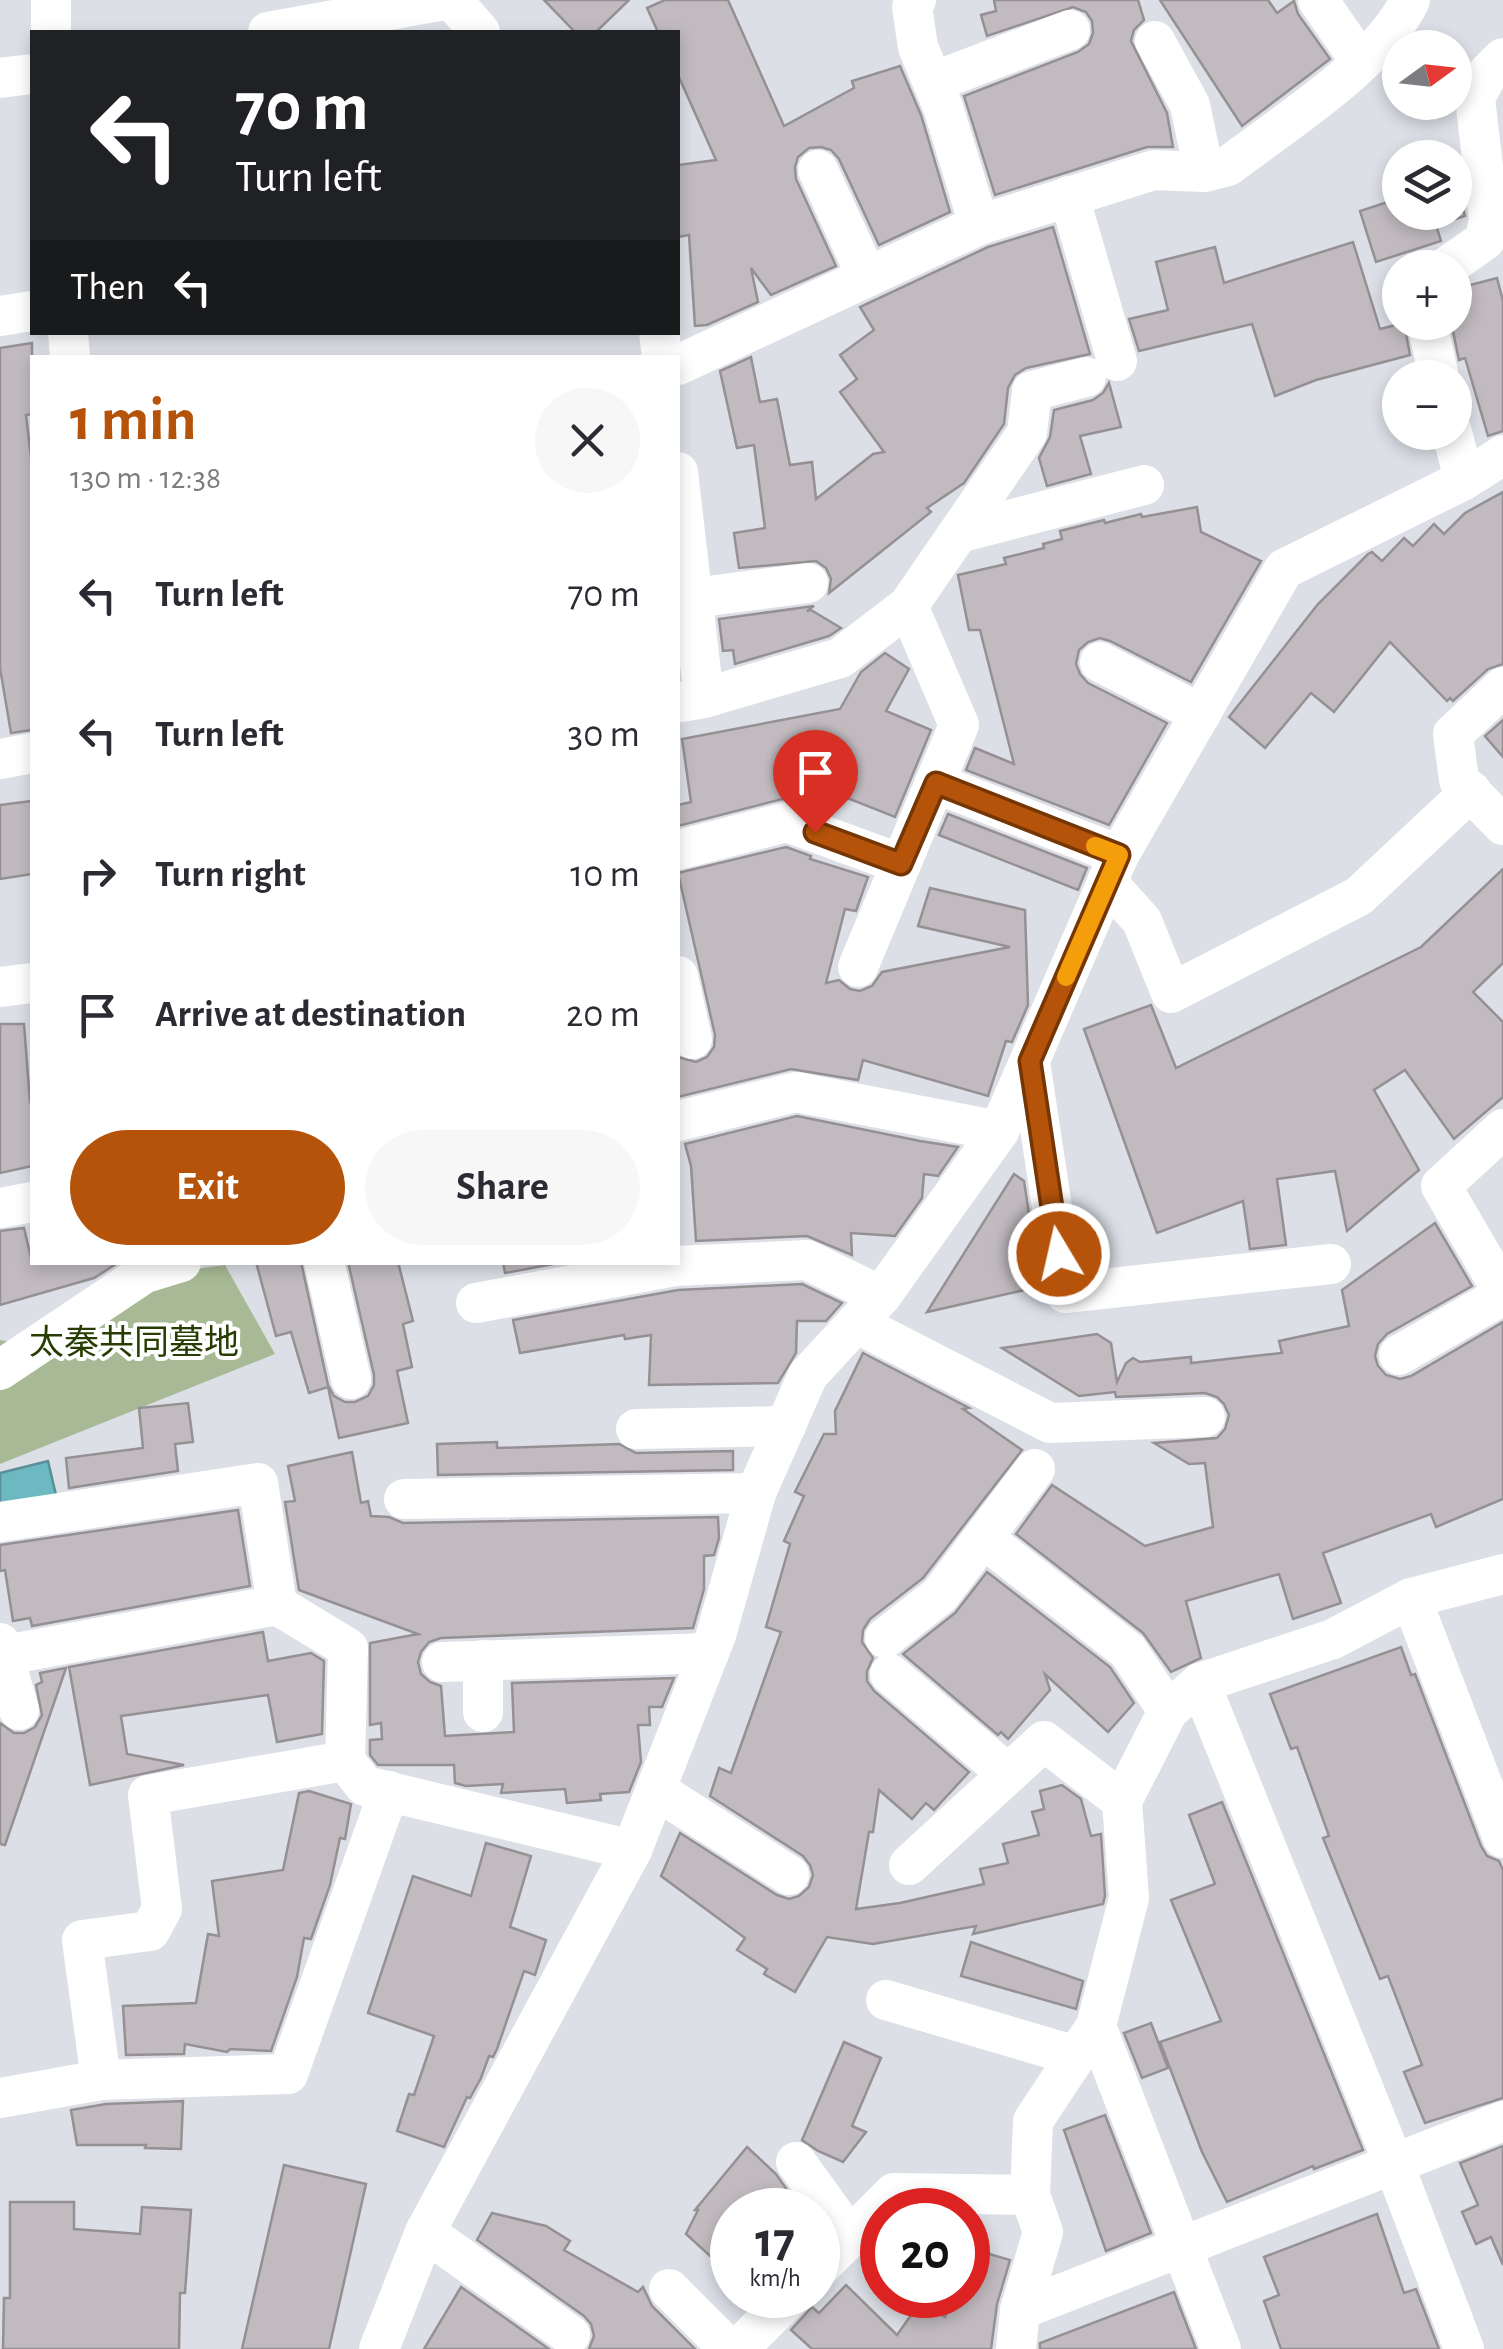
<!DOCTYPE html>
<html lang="en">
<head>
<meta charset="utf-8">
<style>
	body { margin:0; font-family:"Alegreya Sans","Noto Sans JP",sans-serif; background:#f7f7f7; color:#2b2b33; height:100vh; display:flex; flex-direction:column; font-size:38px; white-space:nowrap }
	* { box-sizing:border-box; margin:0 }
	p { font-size:32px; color:#7c7c81 }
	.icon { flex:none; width:55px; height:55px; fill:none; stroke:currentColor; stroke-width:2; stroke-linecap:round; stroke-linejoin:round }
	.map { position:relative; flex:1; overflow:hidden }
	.sheet { position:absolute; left:30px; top:355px; width:650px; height:910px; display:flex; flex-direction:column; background:#fff; border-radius:0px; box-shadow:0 5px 15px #0003 }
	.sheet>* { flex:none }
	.top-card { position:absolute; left:30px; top:30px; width:650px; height:305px; border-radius:0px; box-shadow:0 5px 15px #0003; background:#202124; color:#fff; overflow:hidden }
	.needle { width:65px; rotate:75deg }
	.controls { position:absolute; left:1382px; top:30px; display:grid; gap:20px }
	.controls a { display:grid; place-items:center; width:90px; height:90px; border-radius:50%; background:#fff; box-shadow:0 5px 15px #0003; font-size:50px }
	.speed { position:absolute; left:710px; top:2188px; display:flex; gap:20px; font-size:50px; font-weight:700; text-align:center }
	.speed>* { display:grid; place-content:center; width:130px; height:130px; border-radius:50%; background:#fff; box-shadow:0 5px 15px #0003; line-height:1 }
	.speed small { font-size:25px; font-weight:400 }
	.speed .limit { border:15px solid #d22; background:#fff; color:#111 }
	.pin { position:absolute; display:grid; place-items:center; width:85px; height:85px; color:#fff; margin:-102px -42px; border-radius:50% 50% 50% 0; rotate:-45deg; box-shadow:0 0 10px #0007 }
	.pin .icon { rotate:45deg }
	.me { position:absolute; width:110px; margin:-55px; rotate:351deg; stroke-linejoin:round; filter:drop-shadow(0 0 8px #0008) }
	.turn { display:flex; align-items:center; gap:35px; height:210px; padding:0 40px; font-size:45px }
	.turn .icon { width:130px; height:130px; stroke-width:2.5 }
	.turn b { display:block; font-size:70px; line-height:85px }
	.then { display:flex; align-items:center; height:95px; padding:0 40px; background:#0003; gap:20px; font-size:38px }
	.round { display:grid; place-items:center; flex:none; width:105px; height:105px; border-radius:52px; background:#f7f7f7 }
	.overview { display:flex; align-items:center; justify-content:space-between; height:170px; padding:0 40px }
	h1 { font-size:60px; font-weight:700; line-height:75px; color:#b45309 }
	.button { display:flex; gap:20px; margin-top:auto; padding:20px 40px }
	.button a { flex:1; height:115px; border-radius:60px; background:#b45309; color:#fff; font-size:40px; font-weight:700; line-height:115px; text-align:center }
	.button a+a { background:#f7f7f7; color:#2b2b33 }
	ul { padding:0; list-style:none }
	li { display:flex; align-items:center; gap:30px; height:140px; padding:0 40px }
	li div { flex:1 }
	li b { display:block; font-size:38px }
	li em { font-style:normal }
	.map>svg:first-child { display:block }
	.green { fill:#a8ba95 }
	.water { fill:#6cb9c1; stroke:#598f96; stroke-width:2.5 }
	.building { fill:#c1bbc0; stroke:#959094; stroke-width:2.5 }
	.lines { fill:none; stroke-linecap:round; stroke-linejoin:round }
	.minor { stroke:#fff; stroke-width:40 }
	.route-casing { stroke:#753606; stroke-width:25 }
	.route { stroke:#b45309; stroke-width:18 }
	.slow { stroke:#f59e0b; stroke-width:18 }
	.labels { text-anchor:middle; stroke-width:8; stroke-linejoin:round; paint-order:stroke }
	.park-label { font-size:35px; fill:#273d02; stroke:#fff }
</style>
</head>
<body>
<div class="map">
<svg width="1503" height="2349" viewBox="0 0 1503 2349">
	<rect width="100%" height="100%" fill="#dcdfe6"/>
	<path class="green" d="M225 1265 275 1354 0 1464V1340L15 1343 115 1280Z"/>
	<path class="water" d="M48 1461 56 1495 0 1504V1473Z"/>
	<g class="building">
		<path d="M544 0H629L596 32H575Z"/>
		<path d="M665 0H728L784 126 854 88 852 81 900 66 921 115 950 212 879 245 839 159 831 150 821 147 809 148 798 157 795 167 796 179 836 266 771 295 751 268 758 302 707 325 695 326 689 235 678 237V165L716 160 678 75V32H658L647 8Z"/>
		<path d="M994 0H1138L1144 20 1134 30 1131 41 1167 113 1173 147H1147L995 195 964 96 1078 52 1089 44 1093 33 1092 21 1086 12 1073 7 987 36 981 15 996 11Z"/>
		<path d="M1160 0H1268L1277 13 1294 1 1298 14 1330 59 1242 126Z"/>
		<path d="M1456 181 1465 216 1436 225 1441 241 1376 262 1360 211 1400 198V212H1455Z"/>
		<path d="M1053 227 1090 354 1026 368 1015 375 1008 388 1004 424 964 483 927 508 931 512 829 593 831 579 826 568 816 561 739 568 734 533 765 528 754 445 737 448 720 371 751 357 760 402 777 399 790 465 812 462 816 499 873 454 884 452 840 392 857 379 840 355 874 330 860 307 988 247Z"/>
		<path d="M1353 242 1380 329 1404 323 1410 355 1316 380 1275 396 1252 324 1139 351 1129 319 1168 310 1156 262 1215 247 1224 283Z"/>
		<path d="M1497 278 1503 301V431L1488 436 1465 358 1459 360 1451 322H1455V289Z"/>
		<path d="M32 343V414L26 415 32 465V730L11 733 0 668V348Z"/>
		<path d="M1109 383 1121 427 1080 436 1091 474 1047 486 1039 458 1050 437 1054 410 1093 400 1103 393Z"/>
		<path d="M1503 492V664L1488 669 1453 701 1450 698 1447 701 1390 642 1334 712 1311 693 1265 748 1229 717 1318 604 1368 554 1372 552 1382 561 1404 538 1413 546 1434 524 1444 534 1465 513Z"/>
		<path d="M1197 507 1201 532 1261 561 1191 682 1110 641 1100 638 1088 642 1079 650 1076 664 1080 674 1088 683 1167 723 1109 825 966 770 975 748 1014 764 980 630H969L958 575 1006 564 1004 558 1044 548 1043 544 1062 539 1060 531 1104 520 1105 523 1141 514 1142 517Z"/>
		<path d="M814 606 807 611 811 610 841 628 829 636 735 664 733 650 723 651 719 619Z"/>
		<path d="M885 653 909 669 886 711 931 730 895 817 840 795 831 813 795 800 782 799 678 826V805L691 802 682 739 840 709 861 672Z"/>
		<path d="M1503 720V757L1485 736Z"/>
		<path d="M32 801V874L0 879V805Z"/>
		<path d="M948 814 1087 868 1078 890 939 835Z"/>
		<path d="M786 847 811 856 810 859 868 877 856 911 845 909 826 983 839 980 850 989 860 991 872 986 882 972 1010 947 918 926 930 888 1025 910 1028 1005 1012 1042 1006 1041 988 1096 863 1060 858 1080 791 1069 678 1097V1057L696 1062 707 1057 714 1047 715 1035 678 873Z"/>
		<path d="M1503 869V963L1473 992 1503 1022V1097L1454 1139 1405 1070 1374 1090 1419 1170 1347 1231 1335 1171 1277 1179 1286 1245 1250 1249 1243 1201 1157 1233 1084 1029 1151 1005 1176 1068 1421 947Z"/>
		<path d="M0 1024H24L30 1102H32V1166L0 1173Z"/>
		<path d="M797 1116 920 1141 958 1147 938 1176 924 1174 922 1198 895 1236 851 1233 852 1255 807 1236 696 1241 691 1166 685 1144Z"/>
		<path d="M1014 1174 1024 1181 1038 1274 1029 1289 927 1312Z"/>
		<path d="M1435 1223 1472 1286 1387 1334 1378 1344 1375 1356 1378 1366 1386 1375 1400 1379 1411 1376 1503 1322V1499L1436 1527 1431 1514 1323 1553 1341 1603 1293 1619 1279 1574 1186 1601 1201 1658 1171 1672 1143 1633 1016 1534 1052 1485 1145 1546 1213 1527 1205 1463 1189 1464 1154 1443 1217 1438 1225 1429 1229 1415 1224 1404 1217 1397 1205 1393 1116 1397 1115 1392 1079 1396 1002 1348 1097 1334 1111 1343 1117 1382 1126 1363 1133 1358 1140 1362 1191 1357V1363L1282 1353 1279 1341 1349 1326 1342 1290Z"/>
		<path d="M24 1228 32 1262 116 1264 94 1278 0 1305V1231Z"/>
		<path d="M256 1262H301L328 1385 334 1396 345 1402H355L368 1396 374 1385V1375L348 1262H398L413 1321 403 1324 412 1367 397 1371 408 1423 339 1438 328 1387 309 1393 291 1332 276 1336Z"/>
		<path d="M503 1262H564L505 1273Z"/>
		<path d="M802 1284 842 1303 826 1321H797L796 1353 778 1383 649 1385 651 1335 625 1339 624 1335 520 1353 513 1320 678 1290Z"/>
		<path d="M863 1353 969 1408 963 1409 1022 1450 923 1578 870 1619 863 1630 862 1642 873 1658 867 1671V1681L874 1691 969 1772 934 1810 926 1803 912 1819 879 1790 873 1832H869L856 1909 900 1903 984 1884 980 1869 1008 1863 1003 1844 1039 1835 1032 1812 1044 1809 1040 1791 1062 1785 1081 1799 1091 1836 1101 1834 1105 1896 1103 1904 973 1934 976 1926 873 1944 827 1937 795 1992 764 1974 767 1969 737 1950 745 1938 661 1876 680 1833 777 1895 789 1899 799 1896 809 1887 813 1875 810 1865 803 1856 710 1796 719 1768 731 1773 781 1632 766 1627 790 1544 784 1541 804 1496 795 1492 824 1434H836L835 1411Z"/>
		<path d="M188 1403 193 1442 175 1444 178 1471 69 1488 66 1458 143 1448 139 1408Z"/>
		<path d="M497 1442V1448L619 1444 636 1453 733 1451V1470L438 1475 437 1444Z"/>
		<path d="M352 1452 361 1503 368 1501 371 1516 389 1517 403 1523 718 1517 719 1538 714 1555 704 1556V1589L693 1628 441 1638 429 1642 421 1652 418 1662 421 1674 430 1682 441 1686 445 1736 514 1732 512 1683 674 1678 662 1707H649L650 1725H638L641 1762 629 1792 600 1794 601 1800 567 1803 565 1789 501 1793 503 1784 466 1786 455 1783 454 1765H378L370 1755V1740L382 1739 381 1723 370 1725V1643L418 1634 299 1590 285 1502 295 1501 288 1466Z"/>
		<path d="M238 1510 250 1586 32 1626 30 1618 13 1621 5 1570 0 1571V1545Z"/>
		<path d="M987 1572 1110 1667 1134 1703 1108 1732 1045 1674 1050 1690 1008 1739 1001 1732 998 1735 903 1654 955 1613Z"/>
		<path d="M263 1632 268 1661 311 1653 324 1661 322 1734 277 1742 268 1695 121 1716 127 1754 184 1765 90 1785 69 1667Z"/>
		<path d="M1401 1647 1411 1675 1415 1674 1481 1846 1487 1856 1499 1861 1503 1870V2098L1425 2123 1404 2072 1422 2065 1388 1976 1380 1979 1323 1838 1329 1836 1297 1747 1291 1749 1270 1694Z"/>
		<path d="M66 1668 5 1845 0 1844V1723L14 1733H24L35 1727 42 1715 36 1685 42 1682 40 1673Z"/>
		<path d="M309 1791 351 1804 345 1839 340 1838 330 1885 311 1939 304 1938 297 1977 271 2051 230 2049 227 2052 185 2044 184 2054 126 2055 123 2006 196 2003 208 1934 219 1936 212 1881 283 1870 299 1793Z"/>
		<path d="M1222 1802 1363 2150 1314 2169 1313 2166 1227 2202 1202 2152 1160 2042 1221 2021 1171 1900 1215 1884 1189 1815Z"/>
		<path d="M486 1843 531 1856 510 1927 546 1940 535 1975 524 1971 497 2049 493 2057 489 2056 481 2078 470 2098 467 2097 444 2147 397 2131 409 2094 414 2095 434 2036 368 2013 413 1876 471 1896Z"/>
		<path d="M971 1942 1083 1981 1076 2009 961 1976Z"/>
		<path d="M1151 2023 1168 2068 1142 2078 1124 2033Z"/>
		<path d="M844 2042 881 2058 852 2126 866 2132 843 2162 818 2151 802 2140Z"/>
		<path d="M183 2101 181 2149 145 2148 146 2145H77L71 2110 106 2104Z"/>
		<path d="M1105 2115 1151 2233 1106 2251 1064 2130Z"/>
		<path d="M1503 2146V2265L1491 2237 1476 2244 1462 2212 1478 2205 1460 2163Z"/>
		<path d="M747 2147 776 2174 801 2210H732V2276L686 2234 698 2210H695Z"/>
		<path d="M284 2165 366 2184 329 2349H242Z"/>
		<path d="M10 2202H74V2229L140 2234 142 2207 191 2210 185 2293H180L179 2349H3L4 2298H10Z"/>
		<path d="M492 2213 546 2226 570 2241 564 2250 638 2292 643 2287 652 2306 695 2349H589L594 2336 591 2324 584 2316 477 2240Z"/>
		<path d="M1377 2214 1404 2293 1416 2289 1439 2349H1281L1264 2301 1279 2295 1264 2257Z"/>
		<path d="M976 2250 1010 2260 997 2304 991 2349H812L791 2330 812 2307 819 2313 846 2285 897 2335 921 2301 945 2317 953 2297 961 2300 963 2295H968V2279Z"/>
		<path d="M461 2287 549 2349H424Z"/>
		<path d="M1174 2292 1196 2349H1040V2343Z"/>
	</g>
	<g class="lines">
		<g class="minor">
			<path d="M51 0V32"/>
			<path d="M452 0 480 32"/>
			<path d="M916 0 912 7 918 47 943 107 979 225"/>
			<path d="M1318 0 1361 62"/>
			<path d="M268 32 444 0"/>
			<path d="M1155 41 1190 105 1204 172"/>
			<path d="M0 78 32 74"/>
			<path d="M933 82 1070 30"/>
			<path d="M818 170 867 277"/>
			<path d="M1069 196 1117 361"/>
			<path d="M1445 268 1485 240 1489 219 1475 98 1488 73 1503 58"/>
			<path d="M0 316 32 311"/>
			<path d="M1427 322 1439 378"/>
			<path d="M68 332 70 358"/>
			<path d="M659 332 662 358"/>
			<path d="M678 365 979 225 1154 170 1204 172 1228 166C1284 123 1380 64 1410 0"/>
			<path d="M1452 432 1464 480"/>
			<path d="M678 472 704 698 681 702"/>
			<path d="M959 533 1144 485"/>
			<path d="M693 598 808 583"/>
			<path d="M1100 662 1201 714"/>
			<path d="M1503 687 1453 734 1459 780 1503 825"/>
			<path d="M704 698 840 658 908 606 1027 433 1032 391 1086 377"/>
			<path d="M0 759 32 753"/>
			<path d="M935 783 1119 855"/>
			<path d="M678 850 787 822 901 864"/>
			<path d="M1107 882 1142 921 1171 993 1359 896 1471 791"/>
			<path d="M858 967 959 725 908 606"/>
			<path d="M678 976 692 1039"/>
			<path d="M0 987 32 983"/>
			<path d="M1030 1062 1065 1293 1331 1264"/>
			<path d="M678 1121 796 1092 999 1131"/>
			<path d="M1503 1129 1441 1186 1503 1292"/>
			<path d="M0 1208 32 1202"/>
			<path d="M324 1262 351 1379"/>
			<path d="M476 1303 675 1266 807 1260 881 1296"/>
			<path d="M856 1323 1050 1423 1205 1417"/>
			<path d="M1399 1355 1503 1295"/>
			<path d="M0 1370 145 1273 181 1262"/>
			<path d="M636 1429 786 1426"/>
			<path d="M404 1499 756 1493"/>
			<path d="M0 1522 258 1483 277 1605"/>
			<path d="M983 1538 1128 1651 1168 1711"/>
			<path d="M1411 1598 1503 1838"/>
			<path d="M885 1638 940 1595 1035 1469"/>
			<path d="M0 1643 19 1710"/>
			<path d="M5 1655 277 1605 348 1648 345 1761 365 1786 632 1850"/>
			<path d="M483 1660V1712"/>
			<path d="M442 1662 709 1653"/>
			<path d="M890 1674 1008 1774"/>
			<path d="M1200 1683 1393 2162 1464 2349"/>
			<path d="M656 1790 789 1875"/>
			<path d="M909 1865 1044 1741 1122 1801"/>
			<path d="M886 2000 1076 2056"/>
			<path d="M1096 2026 1221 2349"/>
			<path d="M101 2080 82 1940 150 1931 162 1909 148 1795 345 1761"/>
			<path d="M0 2098 101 2080 288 2074 389 1791"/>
			<path d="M796 2162 850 2237"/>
			<path d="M425 2232 570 2335"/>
			<path d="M818 2269 894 2193 1030 2195"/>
			<path d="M669 2289 729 2349"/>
			<path d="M1020 2310 1503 2121"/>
			<path d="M379 2349 425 2232 632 1850 716 1635 756 1493 808 1375 881 1296 999 1131 1119 855 1284 569 1464 480 1503 455"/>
			<path d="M738 2349 792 2295"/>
			<path d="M1016 2349 1020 2310 1043 2232 1030 2195 1033 2121 1096 2026 1129 1898 1122 1801 1168 1711 1200 1683 1333 1639 1411 1598 1503 1574"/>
		</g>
	</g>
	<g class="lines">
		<defs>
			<path id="route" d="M815 832 901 864 936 783 1119 855 1030 1061 1059 1254"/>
		</defs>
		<use href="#route" class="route-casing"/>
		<use href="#route" class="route"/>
		<path class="slow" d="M1066 977 1119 855 1095 846"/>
	</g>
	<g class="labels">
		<g class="park-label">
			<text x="134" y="1354">太秦共同墓地</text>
		</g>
	</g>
</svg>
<div class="controls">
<a><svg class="needle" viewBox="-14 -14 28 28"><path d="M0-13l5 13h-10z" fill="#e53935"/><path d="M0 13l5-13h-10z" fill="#7c7c81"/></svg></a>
<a><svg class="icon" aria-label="layers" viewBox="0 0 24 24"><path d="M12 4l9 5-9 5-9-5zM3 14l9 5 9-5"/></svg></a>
<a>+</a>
<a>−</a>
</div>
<div class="speed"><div>17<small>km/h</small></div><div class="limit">20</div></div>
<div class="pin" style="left:815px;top:832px;background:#d93025"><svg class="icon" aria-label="arrive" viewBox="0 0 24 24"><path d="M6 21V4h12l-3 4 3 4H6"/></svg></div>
<svg class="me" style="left:1059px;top:1254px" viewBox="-20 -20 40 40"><circle r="17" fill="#b45309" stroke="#fff" stroke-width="3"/><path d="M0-11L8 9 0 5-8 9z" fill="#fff"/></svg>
<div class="top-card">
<div class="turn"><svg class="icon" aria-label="left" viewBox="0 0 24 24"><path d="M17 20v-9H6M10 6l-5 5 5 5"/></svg><div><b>70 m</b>Turn left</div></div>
<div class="then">Then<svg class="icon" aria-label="left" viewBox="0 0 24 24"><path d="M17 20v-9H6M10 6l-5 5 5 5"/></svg></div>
</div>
<section class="sheet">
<div class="overview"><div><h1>1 min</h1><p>130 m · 12:38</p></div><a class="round"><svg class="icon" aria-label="close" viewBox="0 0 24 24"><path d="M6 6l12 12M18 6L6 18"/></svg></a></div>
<ul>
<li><svg class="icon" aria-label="left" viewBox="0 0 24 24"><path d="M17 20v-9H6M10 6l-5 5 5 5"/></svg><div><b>Turn left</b></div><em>70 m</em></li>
<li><svg class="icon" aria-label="left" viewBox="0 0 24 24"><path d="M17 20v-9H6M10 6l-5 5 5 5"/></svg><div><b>Turn left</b></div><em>30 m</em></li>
<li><svg class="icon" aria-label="right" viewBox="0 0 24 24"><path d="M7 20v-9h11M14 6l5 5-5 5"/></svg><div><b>Turn right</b></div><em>10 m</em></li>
<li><svg class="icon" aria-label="arrive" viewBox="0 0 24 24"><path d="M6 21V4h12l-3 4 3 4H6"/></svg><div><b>Arrive at destination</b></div><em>20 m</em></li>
</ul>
<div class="button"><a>Exit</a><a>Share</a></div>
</section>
</div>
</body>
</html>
